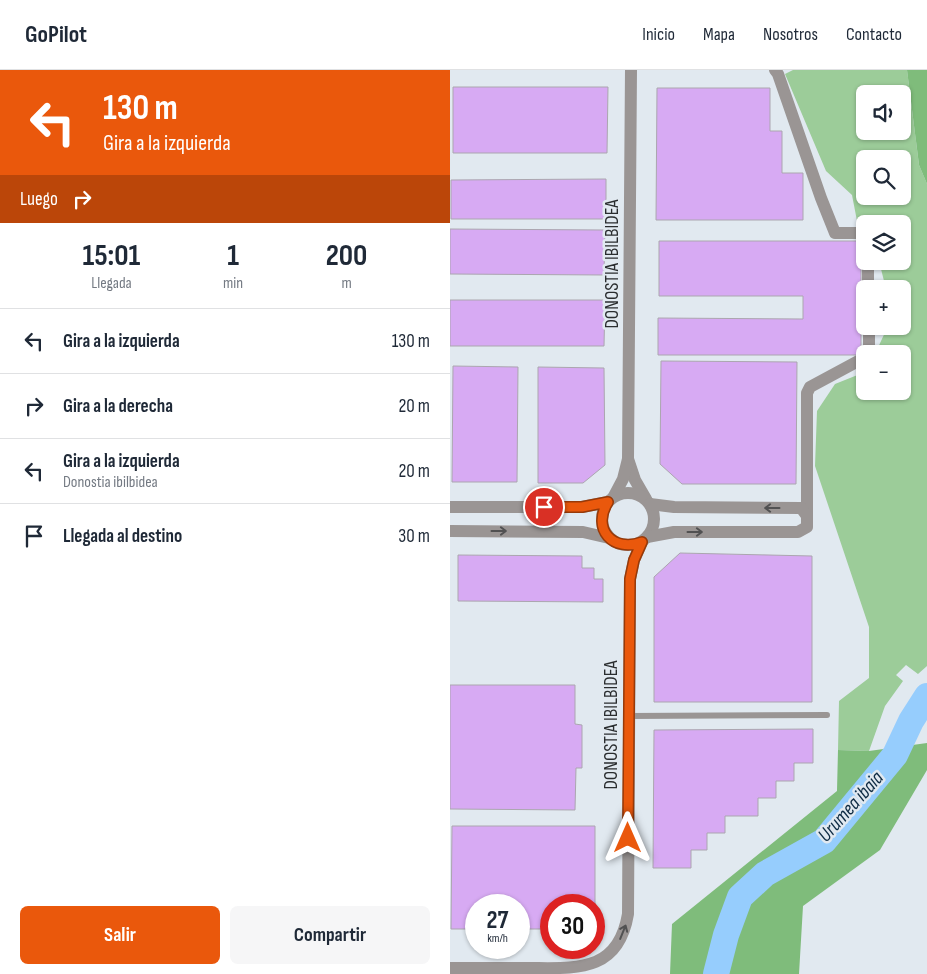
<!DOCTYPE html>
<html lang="es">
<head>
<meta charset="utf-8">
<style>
	body { margin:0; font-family:"Sofia Sans Condensed",sans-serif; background:#f6f6f7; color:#1f2937; height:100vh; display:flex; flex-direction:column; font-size:19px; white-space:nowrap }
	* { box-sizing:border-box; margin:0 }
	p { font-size:16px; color:#747a83 }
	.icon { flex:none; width:28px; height:28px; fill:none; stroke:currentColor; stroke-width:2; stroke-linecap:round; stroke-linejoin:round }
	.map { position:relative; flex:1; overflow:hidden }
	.details { display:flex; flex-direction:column; background:#fff; width:450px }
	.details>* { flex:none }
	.banner { background:#ea580c; color:#fff; overflow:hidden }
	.fabs { position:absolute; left:406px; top:15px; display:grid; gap:10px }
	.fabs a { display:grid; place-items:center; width:55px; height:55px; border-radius:8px; background:#fff; box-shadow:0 1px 4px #0004; font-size:25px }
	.speed { position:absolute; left:15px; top:824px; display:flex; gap:10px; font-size:25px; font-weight:700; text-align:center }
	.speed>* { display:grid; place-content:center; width:65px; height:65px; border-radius:50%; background:#fff; box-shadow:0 1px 4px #0004; line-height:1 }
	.speed small { font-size:12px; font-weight:400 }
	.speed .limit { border:8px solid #d22; background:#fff; color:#111 }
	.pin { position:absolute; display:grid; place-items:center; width:42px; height:42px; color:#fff; margin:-21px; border:2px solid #fff; border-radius:50%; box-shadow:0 1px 5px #0007 }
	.me { position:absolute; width:55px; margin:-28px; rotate:0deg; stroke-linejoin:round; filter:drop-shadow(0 0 4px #0008) }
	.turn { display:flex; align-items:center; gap:18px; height:105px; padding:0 20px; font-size:22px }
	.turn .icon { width:65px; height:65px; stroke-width:2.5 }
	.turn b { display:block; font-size:35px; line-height:42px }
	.then { display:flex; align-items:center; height:48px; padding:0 20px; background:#0003; gap:10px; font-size:19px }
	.eta { display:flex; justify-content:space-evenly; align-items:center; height:85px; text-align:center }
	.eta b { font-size:30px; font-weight:700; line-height:35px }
	.primary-button { display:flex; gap:10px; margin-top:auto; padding:10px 20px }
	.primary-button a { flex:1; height:58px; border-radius:8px; background:#ea580c; color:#fff; font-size:20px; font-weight:700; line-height:58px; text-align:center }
	.primary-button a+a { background:#f6f6f7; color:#1f2937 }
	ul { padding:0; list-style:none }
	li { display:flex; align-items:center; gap:15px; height:65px; padding:0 20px; border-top:1px solid #e0e1e3 }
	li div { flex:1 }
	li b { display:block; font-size:19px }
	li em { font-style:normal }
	header { display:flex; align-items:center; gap:30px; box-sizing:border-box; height:70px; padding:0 25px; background:#fff; border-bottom:1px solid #e0e1e3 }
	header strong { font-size:24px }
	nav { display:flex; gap:28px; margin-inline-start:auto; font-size:18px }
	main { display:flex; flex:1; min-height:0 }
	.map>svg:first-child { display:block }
	.green { fill:#9ccc99; fill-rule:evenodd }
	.forest { fill:#7fbc7b }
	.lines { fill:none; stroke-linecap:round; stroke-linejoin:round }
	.river { stroke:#96cdfd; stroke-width:26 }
	.building { fill:#d7aaf3; stroke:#aba6af }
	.service { stroke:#9a9594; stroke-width:6 }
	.minor { stroke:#9a9594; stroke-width:12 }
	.oneway { stroke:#515152 }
	.route-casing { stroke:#983908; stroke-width:12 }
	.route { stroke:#ea580c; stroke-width:9 }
	.labels { text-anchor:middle; stroke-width:5; stroke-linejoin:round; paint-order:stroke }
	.street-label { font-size:19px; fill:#2a2d2f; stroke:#e1e9f0 }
	.water-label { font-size:20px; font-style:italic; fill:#0f2c44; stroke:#e1e9f0 }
</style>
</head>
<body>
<header>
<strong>GoPilot</strong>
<nav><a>Inicio</a><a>Mapa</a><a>Nosotros</a><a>Contacto</a></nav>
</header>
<main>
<section class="details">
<div class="banner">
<div class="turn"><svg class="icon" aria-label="left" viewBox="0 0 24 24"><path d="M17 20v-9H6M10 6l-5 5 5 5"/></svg><div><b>130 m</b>Gira a la izquierda</div></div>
<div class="then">Luego<svg class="icon" aria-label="right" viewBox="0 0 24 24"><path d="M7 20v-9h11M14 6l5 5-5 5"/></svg></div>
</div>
<div class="eta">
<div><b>15:01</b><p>Llegada</p></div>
<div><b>1</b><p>min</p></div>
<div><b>200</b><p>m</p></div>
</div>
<ul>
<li><svg class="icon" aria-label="left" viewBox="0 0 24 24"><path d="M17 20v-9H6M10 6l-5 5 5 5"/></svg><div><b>Gira a la izquierda</b></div><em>130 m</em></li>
<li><svg class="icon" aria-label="right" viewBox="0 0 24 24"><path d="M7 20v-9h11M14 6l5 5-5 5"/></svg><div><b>Gira a la derecha</b></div><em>20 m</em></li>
<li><svg class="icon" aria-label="left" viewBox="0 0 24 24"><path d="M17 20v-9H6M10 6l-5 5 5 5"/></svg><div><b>Gira a la izquierda</b><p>Donostia ibilbidea</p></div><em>20 m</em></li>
<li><svg class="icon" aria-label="arrive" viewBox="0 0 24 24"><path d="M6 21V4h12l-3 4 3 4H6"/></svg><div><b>Llegada al destino</b></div><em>30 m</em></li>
</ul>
<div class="primary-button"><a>Salir</a><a>Compartir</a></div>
</section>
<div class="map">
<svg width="477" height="904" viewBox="0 0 477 904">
	<rect width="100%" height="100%" fill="#e1e9f0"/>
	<path class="green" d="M343 0H457L469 95 477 114V596L468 604 456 595 446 605 453 611 435 636 419 681 388 680 389 631 419 608V557L365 396 367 341 385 314 415 302V321H452V284H425L438 256H452V219H436L429 191H452V154H415V157L408 156 402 125 376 101 335 4ZM415 24H452V61H415ZM415 89H452V126H415Z"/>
	<g class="forest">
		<path d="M457 0H477V114L469 95Z"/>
		<path d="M477 673V700L430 780 353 836 349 904H220L222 854 387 721 388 680 419 681Z"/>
	</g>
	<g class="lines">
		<path class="river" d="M266 904 276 865 290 827 315 804 374 771 445 685 461 651 477 626"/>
	</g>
	<g class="building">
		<path d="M3 17H158L157 83H3Z"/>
		<path d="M207 18H320V61H332V103H353V150H206Z"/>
		<path d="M156 109V149H1V110Z"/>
		<path d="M0 159 155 160 154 205 0 204Z"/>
		<path d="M209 171H411V285H208V248L353 249V226H209Z"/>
		<path d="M0 230H155L154 276H0Z"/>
		<path d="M211 291 347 292 346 414H232L210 394Z"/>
		<path d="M3 296 68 297 67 412H2Z"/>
		<path d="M88 297 154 298 155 395 133 413H88Z"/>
		<path d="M230 483 362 486V632H204V507Z"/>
		<path d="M8 485 132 486V498H144V509H153V532L8 531Z"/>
		<path d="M0 615H125V654L132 655V698H126L125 740 0 739Z"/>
		<path d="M363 659V693H344V711H326V728H308V746H275V763H257V780H241V798H203L204 660Z"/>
		<path d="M2 756H145V859H144V835H101V859H69V835H26V859H1Z"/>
	</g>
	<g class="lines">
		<path class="service" d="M179 646 377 645"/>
		<g class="minor">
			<path d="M325 0 328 4 371 128 385 163H409L415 166"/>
			<path d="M418 191V219"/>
			<path d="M415 284 419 278V256"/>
			<path d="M178 389 185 410 196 429"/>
			<circle cx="178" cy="449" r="26"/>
			<path d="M164 426 173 409 178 389 181 0"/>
			<path d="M0 437H132L158 432"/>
			<path d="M357 446V323L360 317 412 289 415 284"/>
			<path d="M0 461 133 462 159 468"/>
			<path d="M197 467 224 462H348L357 457V446L351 438 224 437 200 434"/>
			<path d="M0 898C26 898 51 898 77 898 124 898 168 904 178 844L180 509 184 490 192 472"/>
		</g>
	</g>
	<defs><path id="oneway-shaft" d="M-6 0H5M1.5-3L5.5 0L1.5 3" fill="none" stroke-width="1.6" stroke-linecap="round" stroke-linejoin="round" transform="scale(1.25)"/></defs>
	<g class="oneway">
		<use href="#oneway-shaft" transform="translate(322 438) rotate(-180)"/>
		<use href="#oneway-shaft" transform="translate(49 461)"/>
		<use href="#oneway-shaft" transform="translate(245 462)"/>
		<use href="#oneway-shaft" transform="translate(173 862) rotate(-68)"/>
	</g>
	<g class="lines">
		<defs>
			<path id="route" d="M94 437H132L158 432C141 459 163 483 192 472L184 490 180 509 178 768"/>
		</defs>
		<use href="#route" class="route-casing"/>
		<use href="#route" class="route"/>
	</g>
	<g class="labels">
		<g class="street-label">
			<text transform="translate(161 194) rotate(-90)" y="7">DONOSTIA IBILBIDEA</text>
			<text transform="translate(160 655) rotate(-90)" y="7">DONOSTIA IBILBIDEA</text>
		</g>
		<g class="water-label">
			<text transform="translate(400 736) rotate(-48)" y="7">Urumea ibaia</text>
		</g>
	</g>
</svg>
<div class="fabs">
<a><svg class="icon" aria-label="sound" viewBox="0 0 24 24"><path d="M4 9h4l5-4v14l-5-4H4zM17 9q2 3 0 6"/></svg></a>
<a><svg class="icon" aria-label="search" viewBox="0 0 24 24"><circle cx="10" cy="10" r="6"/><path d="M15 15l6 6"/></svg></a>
<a><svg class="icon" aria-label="layers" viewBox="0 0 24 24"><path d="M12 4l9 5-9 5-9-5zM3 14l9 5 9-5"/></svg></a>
<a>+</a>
<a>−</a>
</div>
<div class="speed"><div>27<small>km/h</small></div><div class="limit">30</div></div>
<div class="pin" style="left:94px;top:437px;background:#d93025"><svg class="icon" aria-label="arrive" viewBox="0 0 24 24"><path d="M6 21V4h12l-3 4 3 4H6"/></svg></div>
<svg class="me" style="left:178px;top:768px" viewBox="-20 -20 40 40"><path d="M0-17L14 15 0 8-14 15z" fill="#ea580c" stroke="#fff" stroke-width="4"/></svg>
</div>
</main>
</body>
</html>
